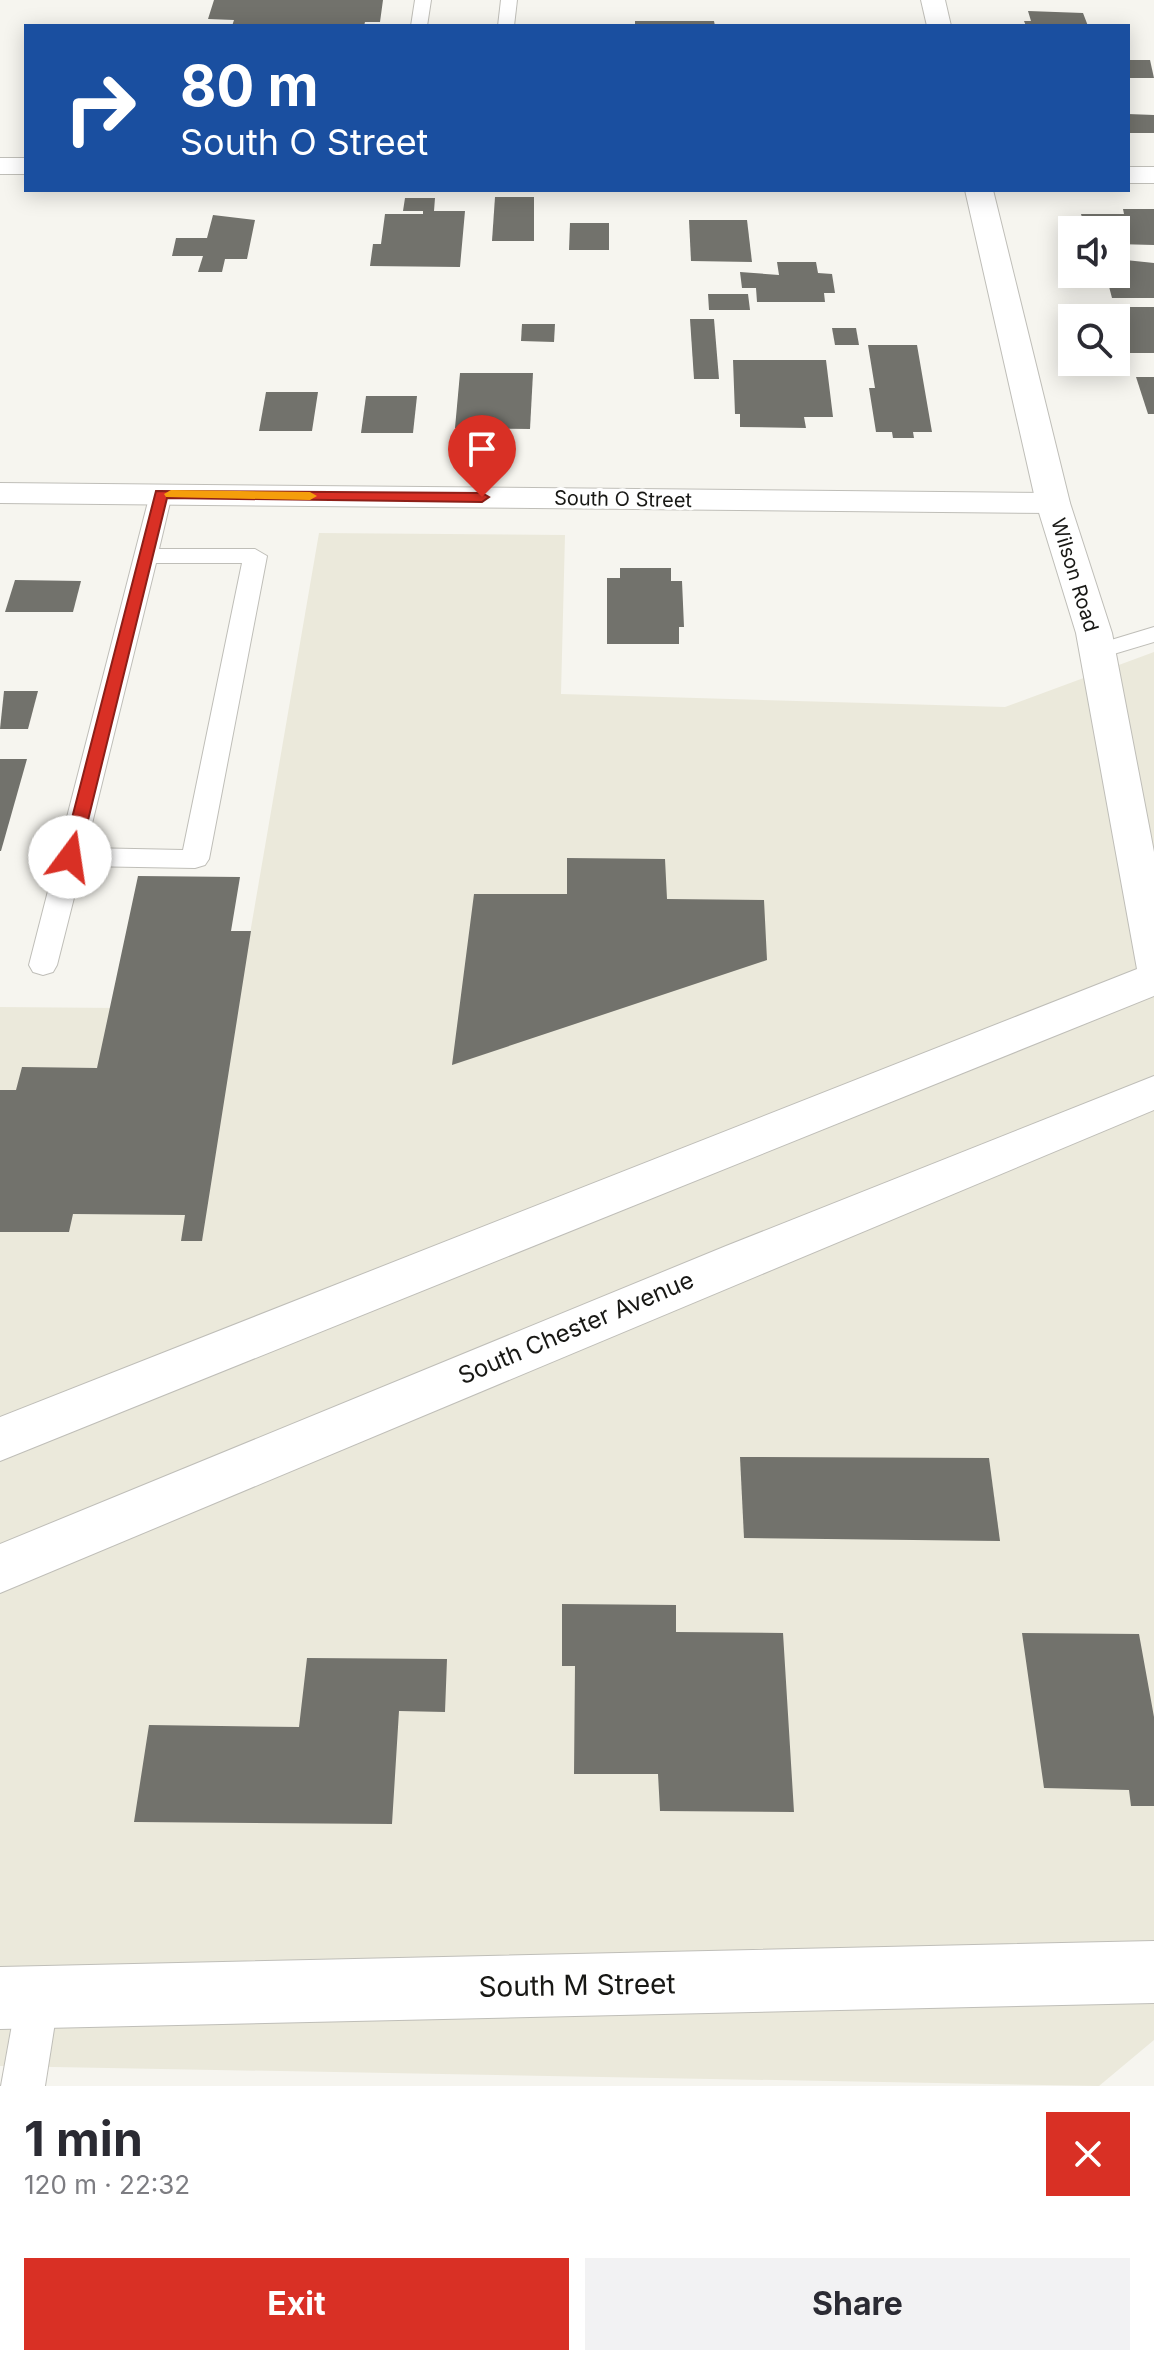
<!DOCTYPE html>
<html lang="en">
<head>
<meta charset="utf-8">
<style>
	body { margin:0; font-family:Inter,sans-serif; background:#f2f2f3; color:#2b2b33; height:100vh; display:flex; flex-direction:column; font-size:30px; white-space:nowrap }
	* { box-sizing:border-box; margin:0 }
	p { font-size:26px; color:#7c7c81 }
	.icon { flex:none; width:44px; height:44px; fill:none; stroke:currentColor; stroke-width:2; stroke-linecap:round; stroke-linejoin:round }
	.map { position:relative; height:2086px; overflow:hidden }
	.panel { display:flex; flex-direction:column; background:#fff; flex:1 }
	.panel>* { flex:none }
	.hud { position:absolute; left:24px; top:24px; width:1106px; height:168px; border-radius:0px; box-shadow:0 4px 20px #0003; background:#1a4fa0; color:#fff; overflow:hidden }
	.controls { position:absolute; left:1058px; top:216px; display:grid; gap:16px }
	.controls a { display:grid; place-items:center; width:72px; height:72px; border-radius:0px; background:#fff; box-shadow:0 4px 20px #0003; font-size:40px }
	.pin { position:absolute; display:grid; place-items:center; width:68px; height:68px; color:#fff; margin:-82px -34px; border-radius:50% 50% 50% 0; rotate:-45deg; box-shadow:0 0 8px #0007 }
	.pin .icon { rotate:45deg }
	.me { position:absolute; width:88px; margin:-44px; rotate:14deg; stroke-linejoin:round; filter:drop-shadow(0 0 6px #0008) }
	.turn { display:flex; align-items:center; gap:28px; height:168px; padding:0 24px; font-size:36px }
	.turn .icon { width:104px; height:104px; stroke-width:2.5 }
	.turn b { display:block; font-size:56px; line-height:68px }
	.round { display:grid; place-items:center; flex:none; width:84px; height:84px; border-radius:0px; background:#f2f2f3 }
	.head { display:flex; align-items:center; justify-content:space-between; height:136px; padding:0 24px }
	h1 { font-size:48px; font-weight:700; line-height:60px }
	.action { display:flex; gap:16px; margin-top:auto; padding:16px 24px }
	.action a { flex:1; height:92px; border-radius:0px; background:#d93025; color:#fff; font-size:32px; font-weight:700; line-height:92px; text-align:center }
	.action a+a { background:#f2f2f3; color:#2b2b33 }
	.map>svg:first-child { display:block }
	.built { fill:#ebe9db }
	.building { fill:#72726c }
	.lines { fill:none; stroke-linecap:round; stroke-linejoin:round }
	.lane-casing { stroke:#bfbeb8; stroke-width:2 }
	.street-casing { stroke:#bfbeb8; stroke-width:2 }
	.secondary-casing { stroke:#bfbeb8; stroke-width:2 }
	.lane { fill:#fff; fill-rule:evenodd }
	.street { fill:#fff; fill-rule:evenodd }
	.secondary { fill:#fff; fill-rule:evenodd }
	.route { fill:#d93025; stroke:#8d1f18; stroke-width:2 }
	.slow { fill:#f59e0b }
	.labels { text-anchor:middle; stroke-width:6; stroke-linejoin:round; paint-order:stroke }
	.far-street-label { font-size:20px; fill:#181815; stroke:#fff }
	.street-label { font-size:24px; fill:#181815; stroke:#fff }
	.near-street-label { font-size:28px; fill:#181815; stroke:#fff }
</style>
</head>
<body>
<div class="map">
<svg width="1154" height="2086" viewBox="0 0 1154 2086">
	<rect width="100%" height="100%" fill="#f6f5ef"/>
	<path class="built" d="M319 533 565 535 561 694 1005 707 1154 652V2040L1099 2086 0 2066V1007L237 1009Z"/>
	<g class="building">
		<path d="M214 0H383L380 22H365L364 26H232L234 20 208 19Z"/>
		<path d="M1028 11 1083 13 1088 26H1026L1024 21H1031Z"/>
		<path d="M635 21H714L715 26H635Z"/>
		<path d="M1128 60H1150L1154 78H1128Z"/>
		<path d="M1128 114 1154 115V133H1129Z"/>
		<path d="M495 197H534V241H492Z"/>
		<path d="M405 198H435L434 211H465L460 267 370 266 373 244H381L385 214H423V211H403Z"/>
		<path d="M1123 209H1154V245L1116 244V230L1085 228 1081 214H1124Z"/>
		<path d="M213 215 255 220 247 259H225L222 272H198L203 256H172L176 238H207Z"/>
		<path d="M689 220H747L752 262 691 261Z"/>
		<path d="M570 223H609V250H569Z"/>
		<path d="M1116 259 1154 263V298H1112L1107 279 1117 280Z"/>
		<path d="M777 262H816L818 273 832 274 835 293H824L825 302H757L756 288H742L740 272 779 275Z"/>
		<path d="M708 294H748L750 310H709Z"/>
		<path d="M1115 307H1154V353H1130Z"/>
		<path d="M690 319H714L719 379H694Z"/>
		<path d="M522 324H555L554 342 521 341Z"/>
		<path d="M832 328H856L859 345H835Z"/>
		<path d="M868 345H917L932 432H913L914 438H893L892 432H876L869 388H875Z"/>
		<path d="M733 360H826L833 417H804L806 428 740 427V414H735Z"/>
		<path d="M460 373H533L530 429 455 428Z"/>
		<path d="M1136 377H1154V414H1148Z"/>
		<path d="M266 392H318L312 431H259Z"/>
		<path d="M366 396H417L413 433H361Z"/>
		<path d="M620 568H671V581H682L684 627H679V644H607V578H620Z"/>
		<path d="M15 580 81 581 73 612H5Z"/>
		<path d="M4 691H38L28 729H0Z"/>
		<path d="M0 759H27L1 851H0Z"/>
		<path d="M567 858 665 859 667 899 764 900 767 960 452 1065 474 894H567Z"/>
		<path d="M138 876 240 877 231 931H251L202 1241H181L185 1215 73 1214 69 1232H0V1090H16L22 1067 97 1068Z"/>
		<path d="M740 1457 989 1458 1000 1541 744 1538Z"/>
		<path d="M562 1604 676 1605V1632L783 1633 794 1812 660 1811 658 1774H574L575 1666H562Z"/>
		<path d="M1022 1633 1139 1634 1154 1717V1806H1131L1129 1790 1044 1788Z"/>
		<path d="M307 1658 447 1659 445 1712 399 1711 392 1824 134 1822 149 1725 299 1727Z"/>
	</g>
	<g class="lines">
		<defs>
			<g id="lane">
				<path d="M415 0H431L427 26H411Z"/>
				<path d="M501 0H517L514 26H498Z"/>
				<path d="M161 487 172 494 159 549H255L267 556 209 859 205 865 195 868 82 866 57 965 53 972 43 975 33 972 29 965 150 494ZM156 563H242L183 850 86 848Z"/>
				<path d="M1154 627V642L1097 659 1085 652 1088 647Z"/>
				<path d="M38 1976 53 1982 59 1997 45 2086H1L17 1997 23 1982Z"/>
			</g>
			<g id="street">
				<rect x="0" y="158" width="26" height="16"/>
				<rect x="1128" y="167" width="26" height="16"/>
				<path d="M0 483 1053 493 1065 496 1070 503 1065 510 1053 513 0 503Z"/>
				<path d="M1154 1941V2003L0 2029V1967Z"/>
			</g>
			<g id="secondary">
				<path d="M921 0H945L951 26H927Z"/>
				<path d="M965 190H993L1070 503 1112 633 1154 852V996L0 1461V1417L1137 969 1076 633 1036 503Z"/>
				<path d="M1154 1076V1110L0 1593V1544L726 1246Z"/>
			</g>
		</defs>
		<use href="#lane" class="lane-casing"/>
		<use href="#street" class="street-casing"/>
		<use href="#secondary" class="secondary-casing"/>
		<use href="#lane" class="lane"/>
		<use href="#street" class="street"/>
		<use href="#secondary" class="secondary"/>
	</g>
	<path class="route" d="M156 491 482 493 489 497 482 502 167 498 79 857 70 863 62 857Z"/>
	<path class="slow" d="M171 490 310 492 317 496 310 500 166 497 164 494Z"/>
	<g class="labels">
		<g class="far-street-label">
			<text transform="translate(623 499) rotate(1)" y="7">South O Street</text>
			<text transform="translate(1075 575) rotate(73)" y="7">Wilson Road</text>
		</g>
		<g class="street-label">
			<text transform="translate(576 1328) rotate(-23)" y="8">South Chester Avenue</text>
		</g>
		<g class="near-street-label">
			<text transform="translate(577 1985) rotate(-1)" y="10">South M Street</text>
		</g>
	</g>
</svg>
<div class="controls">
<a><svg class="icon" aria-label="sound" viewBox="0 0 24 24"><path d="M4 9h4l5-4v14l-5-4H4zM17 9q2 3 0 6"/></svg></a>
<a><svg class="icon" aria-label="search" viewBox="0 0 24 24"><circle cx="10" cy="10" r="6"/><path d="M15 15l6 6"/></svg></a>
</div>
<div class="pin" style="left:482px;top:497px;background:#d93025"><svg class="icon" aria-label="arrive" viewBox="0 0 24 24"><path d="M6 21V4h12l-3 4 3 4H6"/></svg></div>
<svg class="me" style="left:70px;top:857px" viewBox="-20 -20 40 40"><circle r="19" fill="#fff"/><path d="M0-13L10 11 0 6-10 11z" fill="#d93025"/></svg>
<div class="hud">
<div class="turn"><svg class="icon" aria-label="right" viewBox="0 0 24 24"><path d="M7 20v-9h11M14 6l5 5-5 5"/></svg><div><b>80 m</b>South O Street</div></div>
</div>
</div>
<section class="panel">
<div class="head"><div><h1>1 min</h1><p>120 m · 22:32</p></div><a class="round" style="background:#d93025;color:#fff"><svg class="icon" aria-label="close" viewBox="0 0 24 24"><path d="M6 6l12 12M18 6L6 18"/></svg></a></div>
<div class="action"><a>Exit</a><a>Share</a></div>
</section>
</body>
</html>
